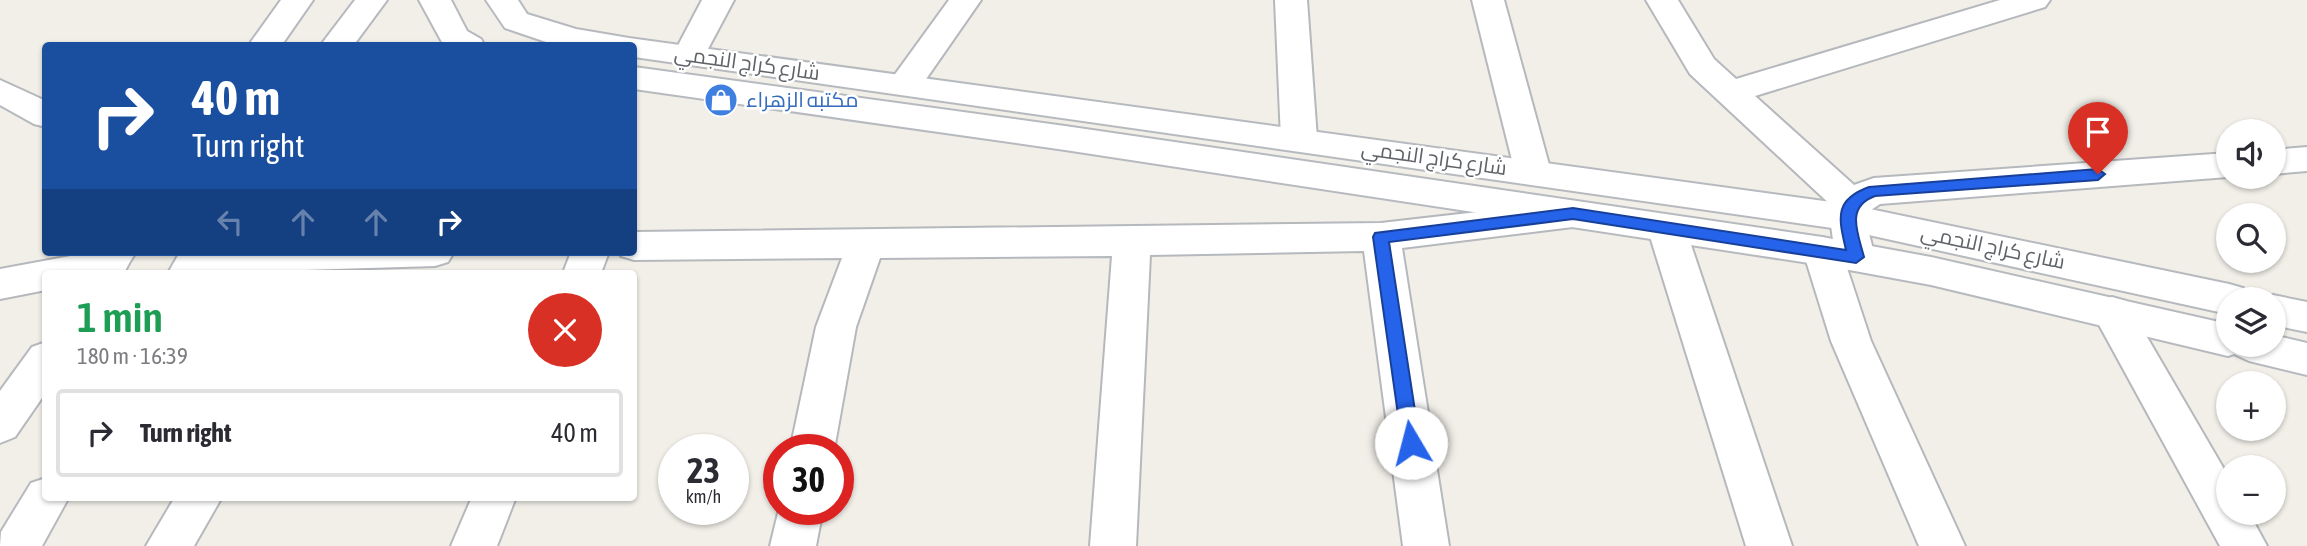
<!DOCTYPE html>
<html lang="en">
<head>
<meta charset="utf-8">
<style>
	body { margin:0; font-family:"Asap Condensed",Cairo,sans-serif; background:#f2f2f3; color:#2b2b33; height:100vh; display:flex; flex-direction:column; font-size:26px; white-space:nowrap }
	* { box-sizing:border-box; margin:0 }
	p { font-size:23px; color:#7c7c81 }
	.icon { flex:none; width:38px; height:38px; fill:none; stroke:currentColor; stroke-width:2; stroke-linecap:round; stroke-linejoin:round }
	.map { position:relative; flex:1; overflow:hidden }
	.panel { position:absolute; left:42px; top:270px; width:595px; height:231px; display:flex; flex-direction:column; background:#fff; border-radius:7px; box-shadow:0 2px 5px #0004 }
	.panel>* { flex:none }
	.hud { position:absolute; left:42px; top:42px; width:595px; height:214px; border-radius:7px; box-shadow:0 2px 5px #0004; background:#1a4fa0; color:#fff; overflow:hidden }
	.controls { position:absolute; left:2216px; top:119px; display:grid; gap:14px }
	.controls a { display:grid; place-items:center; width:70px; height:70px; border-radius:50%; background:#fff; box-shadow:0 2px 5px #0004; font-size:35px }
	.speed { position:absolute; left:658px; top:434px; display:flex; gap:14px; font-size:35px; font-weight:700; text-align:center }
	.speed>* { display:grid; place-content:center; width:91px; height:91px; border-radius:50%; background:#fff; box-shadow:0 2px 5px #0004; line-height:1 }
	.speed small { font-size:18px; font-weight:400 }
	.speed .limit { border:10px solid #d22; background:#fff; color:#111 }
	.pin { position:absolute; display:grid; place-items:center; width:60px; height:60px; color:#fff; margin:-72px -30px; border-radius:50% 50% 50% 0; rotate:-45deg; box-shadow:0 0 7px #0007 }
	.pin .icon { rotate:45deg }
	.me { position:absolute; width:77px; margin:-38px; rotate:352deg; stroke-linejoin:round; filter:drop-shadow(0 0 5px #0008) }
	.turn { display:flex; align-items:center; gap:24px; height:147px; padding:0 35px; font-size:32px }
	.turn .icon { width:91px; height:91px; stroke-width:2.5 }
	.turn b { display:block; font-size:49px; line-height:60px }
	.lanes { display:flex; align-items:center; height:66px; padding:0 35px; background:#0003; justify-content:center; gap:35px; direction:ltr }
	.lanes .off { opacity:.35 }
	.round { display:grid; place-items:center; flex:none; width:74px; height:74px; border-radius:37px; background:#f2f2f3 }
	.summary { display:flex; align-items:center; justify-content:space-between; height:119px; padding:0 35px }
	h1 { font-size:42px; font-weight:600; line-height:52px; color:#1e9e55 }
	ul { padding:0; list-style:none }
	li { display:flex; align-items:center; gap:21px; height:88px; margin:0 14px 10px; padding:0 21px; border:4px solid #e1e1e2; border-radius:7px }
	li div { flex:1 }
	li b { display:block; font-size:26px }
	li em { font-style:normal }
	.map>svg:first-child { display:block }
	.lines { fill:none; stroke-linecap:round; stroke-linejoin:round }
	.street-casing { stroke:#b5b8bc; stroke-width:4 }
	.secondary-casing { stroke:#b6babf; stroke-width:4 }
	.street { fill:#fff; fill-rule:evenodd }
	.secondary { fill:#fff; fill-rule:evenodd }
	.route { fill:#2563eb; stroke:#184099; stroke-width:2 }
	.labels { text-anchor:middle; stroke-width:5; stroke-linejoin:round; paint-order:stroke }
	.street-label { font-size:21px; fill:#5f6368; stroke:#fff }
	.shop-label { font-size:21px; fill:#366cbe; stroke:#fff; text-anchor:start }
</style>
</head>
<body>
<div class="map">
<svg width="2307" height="546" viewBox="0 0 2307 546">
	<rect width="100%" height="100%" fill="#f1efe8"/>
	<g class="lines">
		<defs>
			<g id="street">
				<path d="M702 0H734L701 62 689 66 677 62 673 55Z"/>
				<path d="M949 0H981L917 92 905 95 893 92 888 84Z"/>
				<path d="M1275 0H1307L1317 139 1311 147 1299 151 1287 147 1281 139Z"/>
				<path d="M1472 0H1504L1551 172 1546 181 1533 185 1520 181 1515 172Z"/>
				<path d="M1646 0H1678L1714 59 1736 79 2000 0H2050L2045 7 1755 96 1854 185 1874 178 2228 153V177H2231H2228L1880 204 1868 212 1867 226 1875 257 1869 267 1856 271 1847 268 1871 341 1965 546H1919L1831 341 1803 251 1809 241 1822 237 1833 240 1830 218 1833 207 1690 74Z"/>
				<path d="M0 80 46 101V127L34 124 0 105Z"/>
				<path d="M2307 147V171L2273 174V150Z"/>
				<path d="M1573 201 1586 205 1591 214 1586 223 1573 227 1402 248 1449 546H1403L1364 251 1150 255 1136 546H1090L1112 256 880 258 856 327 834 450H790L816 327 842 258 634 260 621 256 618 252H634V232L1381 223Z"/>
				<path d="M1667 216 1680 220 1686 230 1792 546H1746L1648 230 1654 220Z"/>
				<path d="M92 252H121L129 263 124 273H46V290L0 299V269Z"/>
				<path d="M181 252H454L448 262 435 266 205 273 183 269 177 259Z"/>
				<path d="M571 252H609L601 273H563Z"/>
				<path d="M2112 297 2126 301 2228 476V513H2249L2267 546H2220L2092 312 2098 301Z"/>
				<path d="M175 497H222L194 546H146Z"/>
				<path d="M472 497H516L497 546H451Z"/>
				<path d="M779 509H823L816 546H770Z"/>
			</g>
			<g id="secondary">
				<path d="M281 0H313L281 46H248Z"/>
				<path d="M355 0H387L353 46H320Z"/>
				<path d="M419 0H451L467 31 481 39 485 46 443 44Z"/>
				<path d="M486 0H518L527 14 576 29 629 38 1846 204 2229 284 2243 288 2249 299H2228V314L1846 230 634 57V46H558L505 28Z"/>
				<path d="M634 67 1065 126 1822 237 1931 257 2228 324V345H2273V335L2307 343V375L2249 361 2234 354 2228 356 1931 285 1822 265 1065 150 634 89Z"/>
				<path d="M97 252H136L123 273H84Z"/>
				<path d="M180 252H219L207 273H168Z"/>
				<path d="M2273 295 2307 302V332L2273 325V299H2259Z"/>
				<path d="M46 342V392L15 437 0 443V391L32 347Z"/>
				<path d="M46 478V497H69L42 546H0L1 532 31 483Z"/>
			</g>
		</defs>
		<use href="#street" class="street-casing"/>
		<use href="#secondary" class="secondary-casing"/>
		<use href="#street" class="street"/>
		<use href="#secondary" class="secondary"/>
	</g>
	<path class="route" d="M2098 169 2105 174 2098 180 1875 196C1845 207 1858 233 1864 257L1856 263 1573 219 1389 242 1420 443 1417 448 1411 450 1405 448 1402 443 1373 237 1375 233 1573 208 1846 250C1839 219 1833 200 1869 187Z"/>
	<defs>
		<symbol id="shop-disc" viewBox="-11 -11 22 22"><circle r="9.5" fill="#3f7fe0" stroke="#fff"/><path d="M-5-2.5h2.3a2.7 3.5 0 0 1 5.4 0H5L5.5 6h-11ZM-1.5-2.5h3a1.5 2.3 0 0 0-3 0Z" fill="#fff"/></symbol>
	</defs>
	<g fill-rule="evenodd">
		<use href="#shop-disc" x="702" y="81" width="38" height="38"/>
	</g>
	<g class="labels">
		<g class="street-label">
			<text transform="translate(747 63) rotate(8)" y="7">شارع كراج النجمي</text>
			<text transform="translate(1434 158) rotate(8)" y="7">شارع كراج النجمي</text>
			<text transform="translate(1993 247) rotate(12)" y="7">شارع كراج النجمي</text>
		</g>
		<g class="shop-label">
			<text x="746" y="107">مكتبه الزهراء</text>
		</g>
	</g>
</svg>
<div class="controls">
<a><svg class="icon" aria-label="sound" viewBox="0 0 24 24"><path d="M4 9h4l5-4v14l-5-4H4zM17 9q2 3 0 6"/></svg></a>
<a><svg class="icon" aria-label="search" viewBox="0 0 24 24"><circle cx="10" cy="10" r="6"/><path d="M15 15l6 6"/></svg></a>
<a><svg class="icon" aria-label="layers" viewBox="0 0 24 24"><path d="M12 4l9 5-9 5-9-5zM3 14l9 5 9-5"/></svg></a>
<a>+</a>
<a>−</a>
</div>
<div class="speed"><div>23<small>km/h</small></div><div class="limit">30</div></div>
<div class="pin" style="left:2098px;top:174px;background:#d93025"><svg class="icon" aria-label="arrive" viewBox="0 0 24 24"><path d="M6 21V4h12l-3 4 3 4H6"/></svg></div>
<svg class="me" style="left:1411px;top:443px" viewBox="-20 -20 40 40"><circle r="19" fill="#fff"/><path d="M0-13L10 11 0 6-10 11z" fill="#2563eb"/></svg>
<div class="hud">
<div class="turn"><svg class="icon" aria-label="right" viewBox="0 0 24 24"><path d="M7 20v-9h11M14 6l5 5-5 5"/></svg><div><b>40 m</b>Turn right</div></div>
<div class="lanes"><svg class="icon off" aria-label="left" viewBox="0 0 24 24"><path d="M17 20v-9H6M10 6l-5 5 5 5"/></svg><svg class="icon off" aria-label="ahead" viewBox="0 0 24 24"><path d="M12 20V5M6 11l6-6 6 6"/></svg><svg class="icon off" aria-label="ahead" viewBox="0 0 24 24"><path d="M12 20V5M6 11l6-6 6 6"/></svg><svg class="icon" aria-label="right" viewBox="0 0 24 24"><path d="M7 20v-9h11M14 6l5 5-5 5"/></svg></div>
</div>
<section class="panel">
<div class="summary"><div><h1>1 min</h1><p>180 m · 16:39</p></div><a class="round" style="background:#d93025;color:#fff"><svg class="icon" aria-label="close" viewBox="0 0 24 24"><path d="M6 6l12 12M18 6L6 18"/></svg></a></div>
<ul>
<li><svg class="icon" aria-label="right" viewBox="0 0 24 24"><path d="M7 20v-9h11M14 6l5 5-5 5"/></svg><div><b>Turn right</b></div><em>40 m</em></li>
</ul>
</section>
</div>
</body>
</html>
